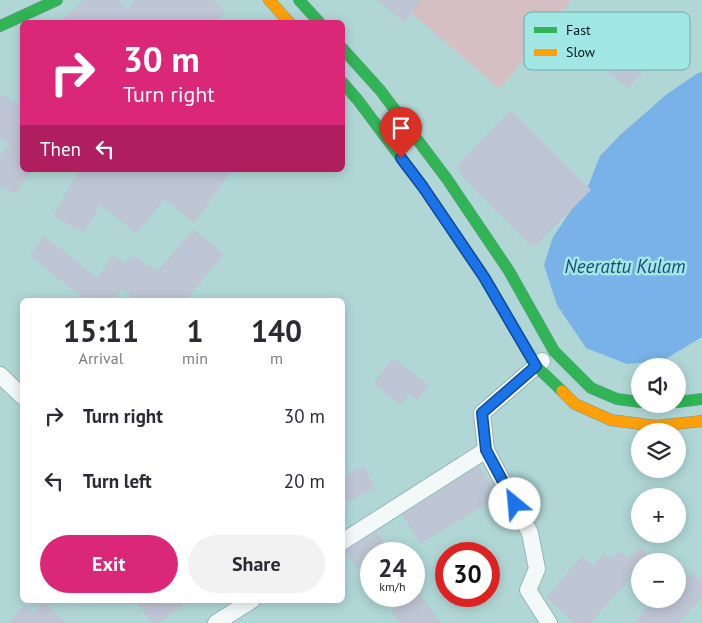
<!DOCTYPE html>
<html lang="en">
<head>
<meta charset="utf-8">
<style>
	body { margin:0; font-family:"PT Sans",sans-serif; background:#f2f2f3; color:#2b2b33; height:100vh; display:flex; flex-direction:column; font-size:19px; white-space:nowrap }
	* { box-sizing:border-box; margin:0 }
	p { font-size:16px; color:#7c7c81 }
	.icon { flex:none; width:28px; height:28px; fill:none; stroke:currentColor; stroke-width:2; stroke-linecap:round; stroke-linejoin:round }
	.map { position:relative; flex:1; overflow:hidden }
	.panel { position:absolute; left:20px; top:298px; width:325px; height:305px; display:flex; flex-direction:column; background:#fff; border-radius:8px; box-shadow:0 2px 12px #0003 }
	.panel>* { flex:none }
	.guide { position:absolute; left:20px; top:20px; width:325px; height:152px; border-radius:8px; box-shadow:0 2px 12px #0003; background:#db2777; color:#fff; overflow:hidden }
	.controls { position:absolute; left:631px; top:358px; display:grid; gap:10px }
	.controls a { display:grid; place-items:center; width:55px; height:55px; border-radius:50%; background:#fff; box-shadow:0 2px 12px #0003; font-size:25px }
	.speed { position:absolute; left:360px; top:542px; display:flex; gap:10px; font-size:25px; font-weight:700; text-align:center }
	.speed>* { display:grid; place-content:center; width:65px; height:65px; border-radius:50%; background:#fff; box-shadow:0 2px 12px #0003; line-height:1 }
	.speed small { font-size:12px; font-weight:400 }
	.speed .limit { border:8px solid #d22; background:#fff; color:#111 }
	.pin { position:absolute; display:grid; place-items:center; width:42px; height:42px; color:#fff; margin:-51px -21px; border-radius:50% 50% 50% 0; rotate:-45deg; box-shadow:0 0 5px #0007 }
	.pin .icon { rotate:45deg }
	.me { position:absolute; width:55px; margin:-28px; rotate:332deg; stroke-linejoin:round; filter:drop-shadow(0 0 4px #0008) }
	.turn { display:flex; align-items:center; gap:18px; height:105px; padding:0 20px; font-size:22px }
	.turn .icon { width:65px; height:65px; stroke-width:2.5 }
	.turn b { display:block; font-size:35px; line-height:42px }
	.then { display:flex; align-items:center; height:48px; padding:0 20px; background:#0003; gap:10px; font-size:19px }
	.eta { display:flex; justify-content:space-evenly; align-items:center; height:85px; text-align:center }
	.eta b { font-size:30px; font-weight:700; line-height:35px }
	.cta { display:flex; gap:10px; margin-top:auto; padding:10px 20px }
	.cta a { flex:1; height:58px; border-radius:30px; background:#db2777; color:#fff; font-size:20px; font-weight:700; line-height:58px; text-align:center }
	.cta a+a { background:#f2f2f3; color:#2b2b33 }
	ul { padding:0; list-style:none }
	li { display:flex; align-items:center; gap:15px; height:65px; padding:0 20px }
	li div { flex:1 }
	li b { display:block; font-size:19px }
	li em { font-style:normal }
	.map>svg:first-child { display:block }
	.green { fill:#d6bfc2 }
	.water { fill:#78b2e8 }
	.building { fill:#bec5d4 }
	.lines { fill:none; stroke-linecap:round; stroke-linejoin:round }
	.street-casing { stroke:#96b5b3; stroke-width:18 }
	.fast-casing { stroke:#749998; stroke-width:12 }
	.slow-casing { stroke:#749998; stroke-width:12 }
	.street { stroke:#f3f9f9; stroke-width:16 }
	.fast { stroke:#30b455; stroke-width:11 }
	.slow { stroke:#ff9f0a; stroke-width:11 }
	.route-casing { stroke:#114b97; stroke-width:12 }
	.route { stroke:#1a73e8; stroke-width:9 }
	.labels { text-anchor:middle; stroke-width:5; stroke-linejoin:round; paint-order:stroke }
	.water-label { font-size:19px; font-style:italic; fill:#1d497b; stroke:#a0e7e5 }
	.key { fill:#a0e7e5; stroke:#70a9a7; stroke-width:1 }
	.key-label { font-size:14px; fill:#001817 }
</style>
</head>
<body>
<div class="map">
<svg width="702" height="623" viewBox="0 0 702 623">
	<rect width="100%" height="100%" fill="#b0d7d6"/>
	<path class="green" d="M396 0H571L500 89Z"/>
	<path class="water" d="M702 72V337L662 361 627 364 586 348 557 305 544 265 553 237 589 184 600 156 619 136 667 94 698 73Z"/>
	<g class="building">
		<path d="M84 0H118L127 10 135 0H212L226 12 217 22H59Z"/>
		<path d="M377 0H422L404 22Z"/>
		<path d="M624 21 660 51 628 89 592 58Z"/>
		<path d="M0 93 22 108V170H32L16 194 0 186V157L9 144 0 139Z"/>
		<path d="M511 110 591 190 533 248 467 182 456 166Z"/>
		<path d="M79 170H232L194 223 164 199 137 234 100 204 84 233 53 216Z"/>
		<path d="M193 229 224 254 186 300H136L122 288 114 300H85L30 256 44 236 98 278 113 255 126 264 132 255 158 271Z"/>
		<path d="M393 358 429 385 418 400 409 394 401 405 373 384Z"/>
		<path d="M364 466 375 488 348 502 342 491V477Z"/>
		<path d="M479 466 498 497 420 544 402 515Z"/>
		<path d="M377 532 387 547 378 554H371V558L357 568 345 551Z"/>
		<path d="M639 546 650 557 646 561H640V568L590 623H574L546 597 582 556 593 566 604 553 611 560 620 551 628 558Z"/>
		<path d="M691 573 702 583V596L679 623H634L655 599H678V589Z"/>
		<path d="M417 590 441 623H400L391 611 409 596H414V592Z"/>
		<path d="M135 600H191L159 623H152Z"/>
		<path d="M44 602 66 623H8L25 605 33 613Z"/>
	</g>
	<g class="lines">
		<defs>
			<g id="street">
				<path d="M542 361 482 413 486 450 530 533 537 569 528 590 549 623"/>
				<path d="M0 375 22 396"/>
				<path d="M342 542 486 450"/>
				<path d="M216 623 252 600"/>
			</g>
			<g id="fast">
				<path d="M299 0 319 22"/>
				<path d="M0 26 57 0"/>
				<path d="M342 48 380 90 447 179 509 271 554 351 591 388 617 399 640 402"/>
				<path d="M342 82 357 99 423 187 484 277 536 366 562 391"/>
				<path d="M678 402 702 399"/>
			</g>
			<g id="slow">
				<path d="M269 0 289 22"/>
				<path d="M562 391 575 404 611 420 656 426 702 421"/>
			</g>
		</defs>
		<use href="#street" class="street-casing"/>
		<use href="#fast" class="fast-casing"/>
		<use href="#slow" class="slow-casing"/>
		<use href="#street" class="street"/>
		<use href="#fast" class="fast"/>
		<use href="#slow" class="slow"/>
	</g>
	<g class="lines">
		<defs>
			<path id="route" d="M401 158 423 187 484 277 536 366 482 413 486 450 515 504"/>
		</defs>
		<use href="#route" class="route-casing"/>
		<use href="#route" class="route"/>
	</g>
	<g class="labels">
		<g class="water-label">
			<text x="625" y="273">Neerattu Kulam</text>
		</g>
	</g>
	<rect x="524" y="12" width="166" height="58" rx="8" class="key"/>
	<rect x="534" y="27" width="23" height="6" fill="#30b455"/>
	<rect x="534" y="49" width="23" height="7" fill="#ff9f0a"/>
	<g class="key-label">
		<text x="566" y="35">Fast</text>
		<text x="566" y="57">Slow</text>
	</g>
</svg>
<div class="controls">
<a><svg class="icon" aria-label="sound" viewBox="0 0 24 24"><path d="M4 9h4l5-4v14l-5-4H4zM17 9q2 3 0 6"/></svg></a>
<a><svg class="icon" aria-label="layers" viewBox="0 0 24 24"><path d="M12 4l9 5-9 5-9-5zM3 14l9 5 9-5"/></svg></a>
<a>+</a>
<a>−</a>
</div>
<div class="speed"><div>24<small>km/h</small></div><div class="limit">30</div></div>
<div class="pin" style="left:401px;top:158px;background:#d93025"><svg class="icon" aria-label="arrive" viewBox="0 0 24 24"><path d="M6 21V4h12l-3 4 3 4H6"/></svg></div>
<svg class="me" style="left:515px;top:504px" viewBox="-20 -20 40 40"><circle r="19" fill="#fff"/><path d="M0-13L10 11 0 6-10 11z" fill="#1a73e8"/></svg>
<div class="guide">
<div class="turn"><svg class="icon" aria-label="right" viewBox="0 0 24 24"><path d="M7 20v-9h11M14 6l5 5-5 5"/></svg><div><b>30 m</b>Turn right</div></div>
<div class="then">Then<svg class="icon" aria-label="left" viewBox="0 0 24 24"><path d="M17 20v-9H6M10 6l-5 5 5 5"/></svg></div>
</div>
<section class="panel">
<div class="eta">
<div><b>15:11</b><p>Arrival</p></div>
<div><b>1</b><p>min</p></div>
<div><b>140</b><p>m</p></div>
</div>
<ul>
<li><svg class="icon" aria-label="right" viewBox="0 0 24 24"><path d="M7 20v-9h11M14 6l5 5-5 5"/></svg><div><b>Turn right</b></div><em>30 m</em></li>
<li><svg class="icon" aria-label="left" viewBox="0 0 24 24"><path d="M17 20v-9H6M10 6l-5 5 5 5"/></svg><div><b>Turn left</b></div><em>20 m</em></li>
</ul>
<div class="cta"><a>Exit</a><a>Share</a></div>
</section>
</div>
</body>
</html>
